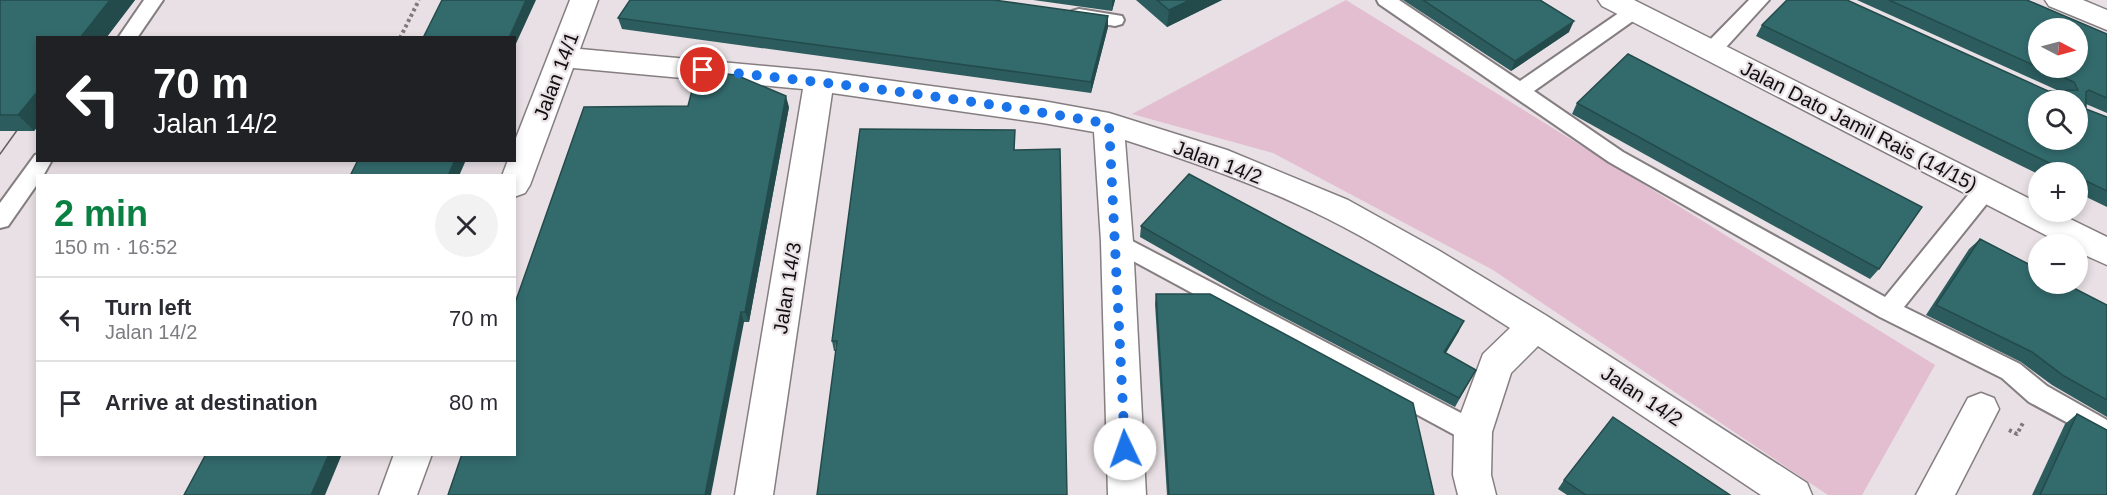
<!DOCTYPE html>
<html lang="en">
<head>
<meta charset="utf-8">
<style>
	body { margin:0; font-family:Arial,sans-serif; background:#f2f2f3; color:#2b2b33; height:100vh; display:flex; flex-direction:column; font-size:22px; white-space:nowrap }
	* { box-sizing:border-box; margin:0 }
	p { font-size:20px; color:#7c7c81 }
	.icon { flex:none; width:33px; height:33px; fill:none; stroke:currentColor; stroke-width:2; stroke-linecap:round; stroke-linejoin:round }
	.map { position:relative; flex:1; overflow:hidden }
	.drawer { position:absolute; left:36px; top:174px; width:480px; height:282px; display:flex; flex-direction:column; background:#fff; border-radius:0px; box-shadow:0 3px 9px #0003 }
	.drawer>* { flex:none }
	.top-card { position:absolute; left:36px; top:36px; width:480px; height:126px; border-radius:0px; box-shadow:0 3px 9px #0003; background:#202124; color:#fff; overflow:hidden }
	.needle { width:39px; rotate:96deg }
	.buttons { position:absolute; left:2028px; top:18px; display:grid; gap:12px }
	.buttons a { display:grid; place-items:center; width:60px; height:60px; border-radius:50%; background:#fff; box-shadow:0 3px 9px #0003; font-size:30px }
	.pin { position:absolute; display:grid; place-items:center; width:51px; height:51px; color:#fff; margin:-26px; border:3px solid #fff; border-radius:50%; box-shadow:0 2px 6px #0007 }
	.me { position:absolute; width:66px; margin:-33px; rotate:357deg; stroke-linejoin:round; filter:drop-shadow(0 0 4px #0008) }
	.turn { display:flex; align-items:center; gap:21px; height:126px; padding:0 18px; font-size:27px }
	.turn .icon { width:78px; height:78px; stroke-width:2.5 }
	.turn b { display:block; font-size:42px; line-height:51px }
	.round { display:grid; place-items:center; flex:none; width:63px; height:63px; border-radius:32px; background:#f2f2f3 }
	.head { display:flex; align-items:center; justify-content:space-between; height:102px; padding:0 18px }
	h1 { font-size:36px; font-weight:700; line-height:45px; color:#0b8043 }
	ul { padding:0; list-style:none }
	li { display:flex; align-items:center; gap:18px; height:84px; padding:0 18px; border-top:2px solid #e1e1e2 }
	li div { flex:1 }
	li b { display:block; font-size:22px }
	li em { font-style:normal }
	.map>svg:first-child { display:block }
	.green { fill:#e3bdd0 }
	.lines { fill:none; stroke-linecap:round; stroke-linejoin:round }
	.service-casing { stroke:#857e81; stroke-width:4 }
	.minor-casing { stroke:#857e81; stroke-width:3 }
	.path { stroke:#7d787a; stroke-width:4; stroke-dasharray:3 3; stroke-linecap:butt }
	.service { fill:#fff; fill-rule:evenodd }
	.minor { fill:#fff; fill-rule:evenodd }
	.tram { stroke:#635f61; stroke-width:1.5 }
	.wall { fill:#2c5c5e; fill-rule:evenodd }
	.shaded-wall { fill:#244b4c }
	.building { fill:#336b6d; stroke:#244b4c; stroke-width:1.5; fill-rule:evenodd }
	.route { stroke:#1a73e8; stroke-width:10; stroke-dasharray:0 18 }
	.labels { text-anchor:middle; stroke-width:4.5; stroke-linejoin:round; paint-order:stroke }
	.street-label { font-size:20px; fill:#120f10; stroke:#e8e0e4 }
</style>
</head>
<body>
<div class="map">
<svg width="2107" height="495" viewBox="0 0 2107 495">
	<rect width="100%" height="100%" fill="#e8e0e4"/>
	<path class="green" d="M1346 0 1935 365 1862 495H1828L1493 270 1273 153 1132 114Z"/>
	<g class="lines">
		<defs>
			<g id="service">
				<path d="M144 0H163L137 38H118Z"/>
				<path d="M1377 0H1399L1520 81 1626 8H1640L1642 12 1640 16 1534 91 1623 152 1885 297 1977 184 1985 182 1993 184 1996 190 1993 196 1904 307 2020 364 2047 386 2107 420V444L2029 402 2002 378 1880 317 1609 162 1379 4Z"/>
				<path d="M1749 0H1769L1718 56 1711 58 1704 56 1701 51 1704 46Z"/>
				<path d="M1079 9 1122 16 1124 20 1122 24 1115 26 1072 19 1070 15 1072 11Z"/>
				<path d="M38 154V160H52L43 176H38V183L8 226 0 228V203L35 155Z"/>
				<path d="M1117 233 1482 424 1486 432 1482 440 1473 443 1464 440 1109 248 1106 242 1109 236Z"/>
			</g>
			<g id="minor">
				<path d="M570 0H598L580 49 819 71 1043 101 1109 113 1227 150 1348 200 1438 250 1547 316 1807 483 1812 495H1761L1538 346 1511 373 1492 432 1491 475 1496 495H1458L1453 475 1454 432 1483 354 1510 328C1450 290 1390 250 1326 218 1262 186 1193 162 1125 140L1133 242 1146 495H1108L1101 242 1094 132 1043 123 832 93 773 495H735L803 89 573 68 530 185 525 193 514 197V176H502L508 160H514V143Z"/>
				<path d="M1598 0H1634L2038 203V212H2056L2107 237V265L2078 252V244H2063L1602 6Z"/>
				<path d="M2045 0H2083L2107 10V30L2049 6Z"/>
				<path d="M1981 393 1994 398 1999 409 1955 495H1916L1968 398Z"/>
				<path d="M394 454H432L417 495H379Z"/>
			</g>
		</defs>
		<use href="#service" class="service-casing"/>
		<use href="#minor" class="minor-casing"/>
		<g class="path">
			<path d="M400 38 419 0"/>
			<path d="M2009 430 2017 434 2024 421"/>
		</g>
		<use href="#service" class="service"/>
		<use href="#minor" class="minor"/>
		<path class="tram" d="M0 154 38 101"/>
	</g>
	<g class="wall">
		<path d="M0 0H135L106 38H38V126L34 131H0Z"/>
		<path d="M1033 0H1115L1112 11Z"/>
		<path d="M1136 0H1222L1167 27Z"/>
		<path d="M1403 0H1540L1569 32 1511 71Z"/>
		<path d="M1857 0H2027L2107 34V113L2086 104V109L2107 117V207L2078 193V172H2038V174L1756 36 1762 25 2048 91H2059ZM2038 28 2078 68H2038Z"/>
		<path d="M618 18 1108 27 1091 93 622 29Z"/>
		<path d="M1577 103 1879 269 1870 279 1572 114Z"/>
		<path d="M789 107 749 322H744L448 495Z"/>
		<path d="M860 129 835 351H834L832 341Z"/>
		<path d="M1141 226 1459 331 1446 353 1471 379 1455 407 1258 304 1140 237Z"/>
		<path d="M1980 239 2107 305V417L2052 385 2021 362 1926 315 1969 249Z"/>
		<path d="M1156 294 1434 495H1167L1155 304Z"/>
		<path d="M2077 414 2107 495H2032L2065 424Z"/>
		<path d="M1564 480 1730 495H1567L1558 489Z"/>
	</g>
	<g class="shaded-wall">
		<path d="M110 0H135L106 38H80Z"/>
		<path d="M526 0H536L514 48V38H509Z"/>
		<path d="M1112 0H1115L1112 11Z"/>
		<path d="M1190 0H1222L1167 27 1169 10Z"/>
		<path d="M1108 16V27L1091 93V82Z"/>
		<path d="M1574 21 1569 32 1511 71 1515 61Z"/>
		<path d="M38 91V126L34 131 18 115Z"/>
		<path d="M786 96 789 107 749 322 745 312Z"/>
		<path d="M455 160H466L459 176H448Z"/>
		<path d="M741 312 744 322 711 495H705Z"/>
		<path d="M1464 321 1459 331 1440 362 1444 352Z"/>
		<path d="M329 454H342L325 495H311Z"/>
	</g>
	<g class="building">
		<path d="M0 0H110L80 38H38V91L18 115H0Z"/>
		<path d="M442 0H526L509 38H423Z"/>
		<path d="M630 0H994L1108 16 1091 82 618 18Z"/>
		<path d="M1157 0H1190L1169 10Z"/>
		<path d="M1423 0H1540L1574 21 1515 61Z"/>
		<path d="M1787 0H1847L2048 91 2078 90 2074 82 2041 68H2078V28H2038V67L1889 0H2027L2107 34V98L2089 90 2086 92V109L2107 117V191L2078 177V172H2068L1762 25ZM2038 100H2078V140H2038Z"/>
		<path d="M1628 54 1922 207 1879 269 1577 103Z"/>
		<path d="M697 71 736 75 786 96 745 312H741L705 495H448L462 454H514V306L584 107 688 106Z"/>
		<path d="M860 129 1015 130 1014 150 1060 149 1067 495H817L837 341H832Z"/>
		<path d="M358 160H455L448 176H350Z"/>
		<path d="M1189 174 1464 321 1444 352 1476 370 1459 398 1260 294 1141 226Z"/>
		<path d="M1980 239 2038 269V284H2066L2107 305V400L2064 376 2032 352 1936 305Z"/>
		<path d="M1156 294H1210L1413 403 1434 495H1169Z"/>
		<path d="M2077 414 2107 430V495H2040Z"/>
		<path d="M1613 417 1730 495H1586L1564 480Z"/>
		<path d="M206 454H329L311 495H184Z"/>
	</g>
	<g class="lines">
		<path class="route" d="M703 70C839 83 975 100 1109 124L1125 449"/>
	</g>
	<g class="labels">
		<g class="street-label">
			<text transform="translate(556 76) rotate(-69)" y="7">Jalan 14/1</text>
			<text transform="translate(1859 126) rotate(27)" y="7">Jalan Dato Jamil Rais (14/15)</text>
			<text transform="translate(1218 162) rotate(20)" y="7">Jalan 14/2</text>
			<text transform="translate(787 288) rotate(-81)" y="7">Jalan 14/3</text>
			<text transform="translate(1642 396) rotate(33)" y="7">Jalan 14/2</text>
		</g>
	</g>
</svg>
<div class="buttons">
<a><svg class="needle" viewBox="-14 -14 28 28"><path d="M0-13l5 13h-10z" fill="#e53935"/><path d="M0 13l5-13h-10z" fill="#7c7c81"/></svg></a>
<a><svg class="icon" aria-label="search" viewBox="0 0 24 24"><circle cx="10" cy="10" r="6"/><path d="M15 15l6 6"/></svg></a>
<a>+</a>
<a>−</a>
</div>
<div class="pin" style="left:703px;top:70px;background:#d93025"><svg class="icon" aria-label="arrive" viewBox="0 0 24 24"><path d="M6 21V4h12l-3 4 3 4H6"/></svg></div>
<svg class="me" style="left:1125px;top:449px" viewBox="-20 -20 40 40"><circle r="19" fill="#fff"/><path d="M0-13L10 11 0 6-10 11z" fill="#1a73e8"/></svg>
<div class="top-card">
<div class="turn"><svg class="icon" aria-label="left" viewBox="0 0 24 24"><path d="M17 20v-9H6M10 6l-5 5 5 5"/></svg><div><b>70 m</b>Jalan 14/2</div></div>
</div>
<section class="drawer">
<div class="head"><div><h1>2 min</h1><p>150 m · 16:52</p></div><a class="round"><svg class="icon" aria-label="close" viewBox="0 0 24 24"><path d="M6 6l12 12M18 6L6 18"/></svg></a></div>
<ul>
<li><svg class="icon" aria-label="left" viewBox="0 0 24 24"><path d="M17 20v-9H6M10 6l-5 5 5 5"/></svg><div><b>Turn left</b><p>Jalan 14/2</p></div><em>70 m</em></li>
<li><svg class="icon" aria-label="arrive" viewBox="0 0 24 24"><path d="M6 21V4h12l-3 4 3 4H6"/></svg><div><b>Arrive at destination</b></div><em>80 m</em></li>
</ul>
</section>
</div>
</body>
</html>
